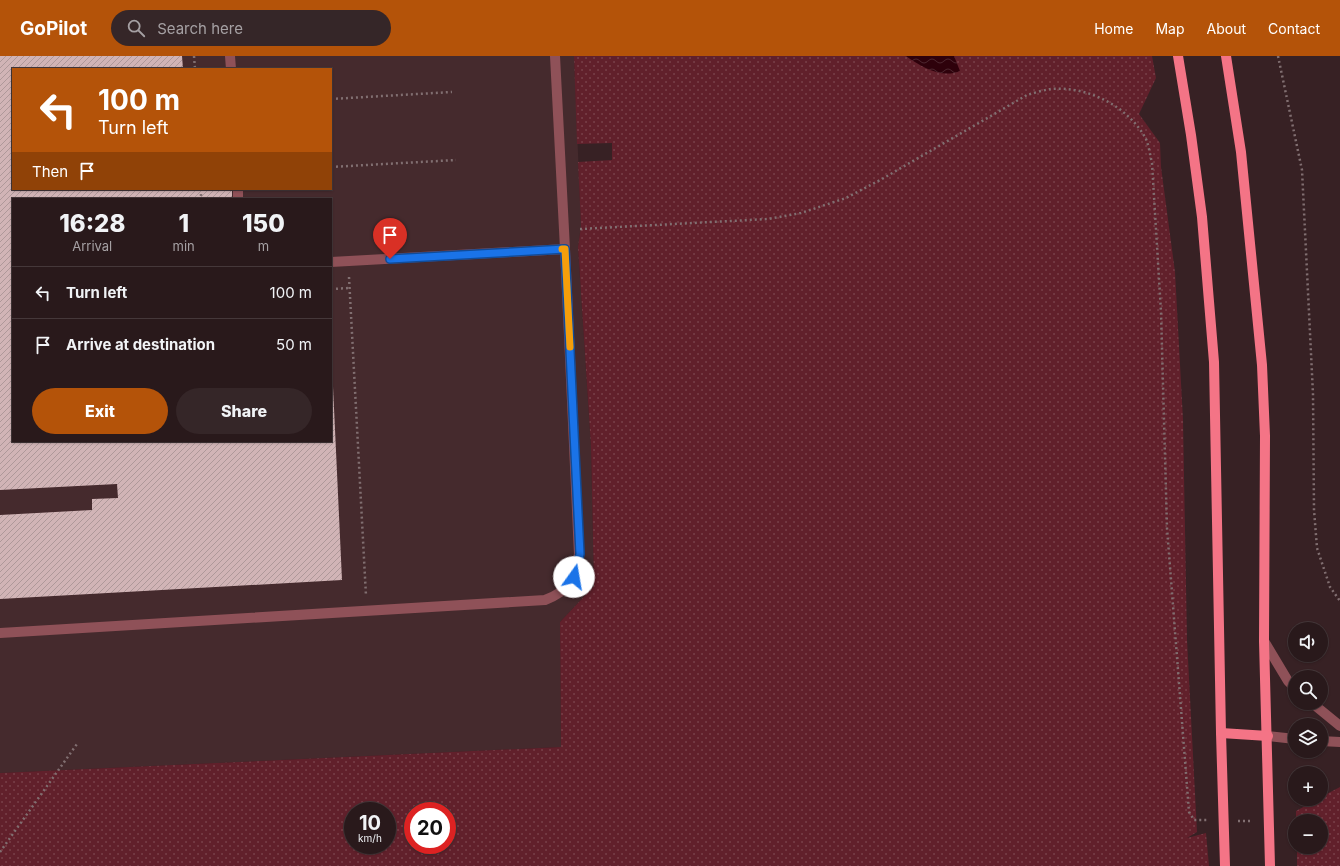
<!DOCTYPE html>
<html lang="en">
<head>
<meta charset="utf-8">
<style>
	body { margin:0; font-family:Inter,sans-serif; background:#352628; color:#f1f3f6; height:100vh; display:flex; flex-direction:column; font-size:15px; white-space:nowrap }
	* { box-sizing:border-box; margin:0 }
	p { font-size:13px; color:#a5a0a3 }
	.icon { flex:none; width:22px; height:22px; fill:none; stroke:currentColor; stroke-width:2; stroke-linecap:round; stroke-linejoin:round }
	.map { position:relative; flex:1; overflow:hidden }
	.panel { position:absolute; left:12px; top:142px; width:320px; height:244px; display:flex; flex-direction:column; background:#29191b; border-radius:0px; box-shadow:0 1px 3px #0004,0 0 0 1px #45383a }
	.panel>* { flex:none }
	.banner { position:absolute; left:12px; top:12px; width:320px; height:122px; border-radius:0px; box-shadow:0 1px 3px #0004,0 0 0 1px #45383a; background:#b45309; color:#fff; overflow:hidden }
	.tools { position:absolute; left:1288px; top:566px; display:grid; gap:8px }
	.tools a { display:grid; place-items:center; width:40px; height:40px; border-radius:50%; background:#29191b; box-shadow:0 1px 3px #0004,0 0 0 1px #45383a; font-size:20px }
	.speed { position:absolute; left:344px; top:746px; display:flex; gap:8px; font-size:20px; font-weight:700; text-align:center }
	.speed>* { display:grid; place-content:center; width:52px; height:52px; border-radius:50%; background:#29191b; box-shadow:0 1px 3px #0004,0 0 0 1px #45383a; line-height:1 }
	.speed small { font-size:10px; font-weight:400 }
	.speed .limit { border:6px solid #d22; background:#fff; color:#111 }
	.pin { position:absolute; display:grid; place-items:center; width:34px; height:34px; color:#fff; margin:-41px -17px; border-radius:50% 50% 50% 0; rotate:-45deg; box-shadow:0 0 4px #0007 }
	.pin .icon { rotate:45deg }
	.me { position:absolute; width:44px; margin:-22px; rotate:13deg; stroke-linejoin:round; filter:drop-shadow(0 0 3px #0008) }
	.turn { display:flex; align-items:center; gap:14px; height:84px; padding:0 20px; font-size:18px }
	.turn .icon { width:52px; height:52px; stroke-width:2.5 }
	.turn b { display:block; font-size:28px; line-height:34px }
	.then { display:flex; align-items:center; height:38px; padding:0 20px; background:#0003; gap:8px; font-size:15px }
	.eta { display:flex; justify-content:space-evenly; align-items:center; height:68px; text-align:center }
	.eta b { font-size:24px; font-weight:800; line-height:28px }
	.primary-button { display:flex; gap:8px; margin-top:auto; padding:8px 20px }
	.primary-button a { flex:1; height:46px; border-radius:24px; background:#b45309; color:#fff; font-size:16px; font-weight:800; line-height:46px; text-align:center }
	.primary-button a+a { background:#352628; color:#f1f3f6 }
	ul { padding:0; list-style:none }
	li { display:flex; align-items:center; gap:12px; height:52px; padding:0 20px; border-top:1px solid #45383a }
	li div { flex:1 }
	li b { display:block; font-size:15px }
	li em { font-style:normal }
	header { display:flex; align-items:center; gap:24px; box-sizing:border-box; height:56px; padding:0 20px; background:#b45309; color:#fff }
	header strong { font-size:19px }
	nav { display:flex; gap:22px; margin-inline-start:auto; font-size:14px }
	.search { width:280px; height:36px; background:#352628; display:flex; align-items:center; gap:10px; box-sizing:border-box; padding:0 14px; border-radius:22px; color:#a5a0a3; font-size:15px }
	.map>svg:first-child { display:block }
	.built { fill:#452a2d; fill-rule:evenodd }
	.grass { fill:url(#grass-dots); fill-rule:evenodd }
	.water { fill:url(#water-waves) }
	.building { fill:url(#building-hatch) }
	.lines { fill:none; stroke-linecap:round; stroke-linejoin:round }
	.path { stroke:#816f71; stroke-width:2.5; stroke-dasharray:2 3; stroke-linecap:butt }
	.minor { stroke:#8f5158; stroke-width:10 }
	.major { stroke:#f47486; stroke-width:10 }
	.route-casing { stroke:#114b97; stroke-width:10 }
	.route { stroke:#1a73e8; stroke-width:7 }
	.slow { stroke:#f59e0b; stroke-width:7 }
</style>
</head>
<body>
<header>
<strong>GoPilot</strong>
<div class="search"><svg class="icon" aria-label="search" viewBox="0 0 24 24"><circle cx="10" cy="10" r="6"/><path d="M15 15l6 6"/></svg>Search here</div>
<nav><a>Home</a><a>Map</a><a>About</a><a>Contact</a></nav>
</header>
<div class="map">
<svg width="1340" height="810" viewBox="0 0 1340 810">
	<defs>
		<pattern id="grass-dots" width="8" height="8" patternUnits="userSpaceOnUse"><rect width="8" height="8" fill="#61202b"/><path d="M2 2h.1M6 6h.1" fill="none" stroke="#784049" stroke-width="1.8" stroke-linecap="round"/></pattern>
		<pattern id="water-waves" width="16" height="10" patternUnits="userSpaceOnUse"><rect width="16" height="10" fill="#2e010b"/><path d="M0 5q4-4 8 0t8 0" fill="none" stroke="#4c252e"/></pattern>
		<pattern id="building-hatch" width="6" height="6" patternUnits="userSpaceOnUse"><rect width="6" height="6" fill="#d1b4b6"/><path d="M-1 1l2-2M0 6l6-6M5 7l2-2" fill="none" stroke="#ae9899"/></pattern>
	</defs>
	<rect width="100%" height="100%" fill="#372124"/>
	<path class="built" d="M0 0H574L581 170 578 191 591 391 594 530 560 566 561 691 0 717ZM13 13H331V133H13ZM13 143H331V385H13Z"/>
	<g class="grass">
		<path d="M574 0H1152L1156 22 1139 58 1160 87 1161 111 1175 216 1183 364 1187 584 1197 776 1187 782 1206 777 1209 810H0V717L561 691 560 566 594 530 591 391 578 191 581 170 578 106 612 104V87L577 88ZM353 755H387V789H353ZM413 755H447V789H413Z"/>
		<path d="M1340 731V810H1297V791H1321V765H1296V755L1318 743H1321V741Z"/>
	</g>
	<path class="water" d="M906 0H954L960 15C942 23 921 11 906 0Z"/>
	<path class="building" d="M0 0H182L183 13H13V133H232V143H13V385H331L332 309 342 524 0 543V459L92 454V443L118 442 117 428 0 434Z"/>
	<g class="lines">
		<g class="path">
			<path d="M194 0 195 13"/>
			<path d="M1278 0 1302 114 1313 338 1314 454 1317 492 1330 531 1340 545"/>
			<path d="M331 43 452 36"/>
			<path d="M331 111 456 104"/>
			<path d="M201 133V143"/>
			<path d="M580 173 768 163 801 157 846 142 882 123 1027 39C1034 37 1043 34 1051 33 1088 30 1128 50 1146 83 1149 90 1150 99 1152 107L1161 256 1167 472 1189 756 1194 764H1209"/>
			<path d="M349 221 366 540"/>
			<path d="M331 233 350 232"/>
			<path d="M1238 765H1253"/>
			<path d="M0 796 77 688"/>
		</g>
		<g class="minor">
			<path d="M230 0 231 13"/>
			<path d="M238 133V143"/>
			<path d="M331 206 565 193 555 0"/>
			<path d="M0 577 545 544C571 534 574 523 579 498L565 193"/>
			<path d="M1264 585 1288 625 1295 632"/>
			<path d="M1312 647 1340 670"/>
			<path d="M1268 680 1295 683"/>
			<path d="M1321 685 1340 686"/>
		</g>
		<g class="major">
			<path d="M1178 0 1191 79 1202 161 1214 306 1221 677 1225 810"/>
			<path d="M1226 0 1241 96 1262 309 1265 380 1264 585 1270 810"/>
			<path d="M1221 677 1268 680"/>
		</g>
	</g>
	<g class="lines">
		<defs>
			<path id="route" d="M390 203 565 193 580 498 574 521"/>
		</defs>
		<use href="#route" class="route-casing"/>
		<use href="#route" class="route"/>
		<path class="slow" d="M562 193H565L570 291"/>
	</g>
</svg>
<div class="tools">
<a><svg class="icon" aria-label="sound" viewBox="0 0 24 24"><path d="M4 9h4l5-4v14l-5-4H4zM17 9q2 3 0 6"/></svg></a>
<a><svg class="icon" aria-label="search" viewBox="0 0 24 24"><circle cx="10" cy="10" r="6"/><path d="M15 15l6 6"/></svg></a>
<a><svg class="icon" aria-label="layers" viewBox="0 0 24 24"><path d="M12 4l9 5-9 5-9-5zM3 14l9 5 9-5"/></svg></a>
<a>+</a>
<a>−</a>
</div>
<div class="speed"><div>10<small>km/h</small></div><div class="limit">20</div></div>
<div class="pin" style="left:390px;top:203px;background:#d93025"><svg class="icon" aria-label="arrive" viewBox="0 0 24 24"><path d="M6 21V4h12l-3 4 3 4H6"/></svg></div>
<svg class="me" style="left:574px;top:521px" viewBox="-20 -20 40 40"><circle r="19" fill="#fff"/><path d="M0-13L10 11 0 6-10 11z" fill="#1a73e8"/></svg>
<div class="banner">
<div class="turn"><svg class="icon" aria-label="left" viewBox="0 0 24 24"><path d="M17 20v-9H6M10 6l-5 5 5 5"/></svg><div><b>100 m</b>Turn left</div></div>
<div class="then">Then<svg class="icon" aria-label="arrive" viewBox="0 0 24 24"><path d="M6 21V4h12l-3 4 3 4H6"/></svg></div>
</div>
<section class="panel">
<div class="eta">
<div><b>16:28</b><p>Arrival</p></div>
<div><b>1</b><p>min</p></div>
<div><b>150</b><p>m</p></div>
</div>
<ul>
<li><svg class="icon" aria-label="left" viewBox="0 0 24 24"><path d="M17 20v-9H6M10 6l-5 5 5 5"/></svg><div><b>Turn left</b></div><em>100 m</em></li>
<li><svg class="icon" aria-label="arrive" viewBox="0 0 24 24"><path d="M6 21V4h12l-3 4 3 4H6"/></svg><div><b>Arrive at destination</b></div><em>50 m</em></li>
</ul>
<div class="primary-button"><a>Exit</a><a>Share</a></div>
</section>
</div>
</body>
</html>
